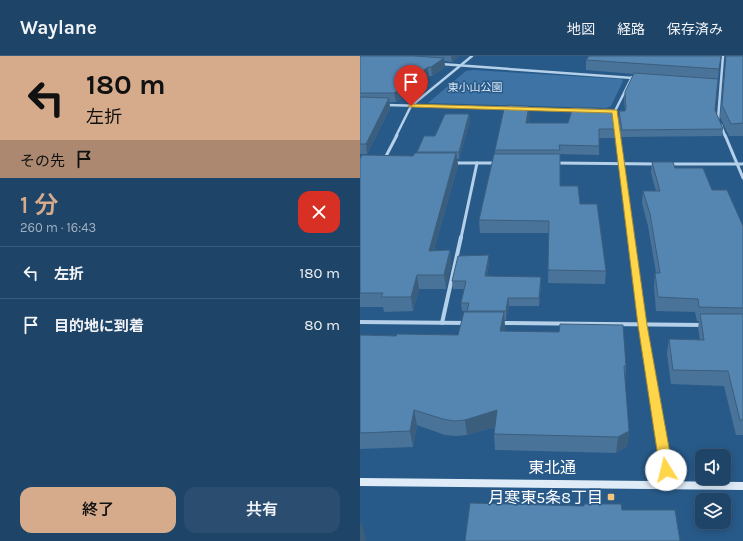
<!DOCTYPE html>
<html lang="ja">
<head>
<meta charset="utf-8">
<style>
	body { margin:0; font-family:Karla,"Noto Sans JP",sans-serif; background:#2b4e70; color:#f1f3f6; height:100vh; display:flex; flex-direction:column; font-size:15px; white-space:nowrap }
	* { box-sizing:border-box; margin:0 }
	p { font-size:13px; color:#a1b0c0 }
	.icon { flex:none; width:22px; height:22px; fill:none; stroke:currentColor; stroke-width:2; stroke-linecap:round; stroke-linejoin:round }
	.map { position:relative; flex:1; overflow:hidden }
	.drawer { display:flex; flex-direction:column; background:#1e4467; width:360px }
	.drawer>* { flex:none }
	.hud { background:#d6ab8b; color:#111; overflow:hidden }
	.tools { position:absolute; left:335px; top:393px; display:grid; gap:8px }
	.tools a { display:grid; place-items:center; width:36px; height:36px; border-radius:8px; background:#1e4467; box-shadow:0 2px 10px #0003,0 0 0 1px #3c5c7b; font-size:20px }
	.pin { position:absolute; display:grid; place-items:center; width:34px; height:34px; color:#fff; margin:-41px -17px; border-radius:50% 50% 50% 0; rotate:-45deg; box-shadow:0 0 4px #0007 }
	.pin .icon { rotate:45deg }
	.me { position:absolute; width:44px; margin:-22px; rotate:351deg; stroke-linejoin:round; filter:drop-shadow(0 0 3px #0008) }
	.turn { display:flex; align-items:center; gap:14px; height:84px; padding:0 20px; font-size:18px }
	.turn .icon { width:52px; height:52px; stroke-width:2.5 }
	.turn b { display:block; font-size:28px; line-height:34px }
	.then { display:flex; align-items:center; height:38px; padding:0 20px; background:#0003; gap:8px; font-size:15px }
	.round { display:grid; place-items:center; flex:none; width:42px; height:42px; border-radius:12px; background:#2b4e70 }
	.headline { display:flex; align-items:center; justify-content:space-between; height:68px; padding:0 20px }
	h1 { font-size:24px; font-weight:600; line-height:30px; color:#d6ab8b }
	.button { display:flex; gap:8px; margin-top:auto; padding:8px 20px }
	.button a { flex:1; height:46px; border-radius:12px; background:#d6ab8b; color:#111; font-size:16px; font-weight:600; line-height:46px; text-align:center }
	.button a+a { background:#2b4e70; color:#f1f3f6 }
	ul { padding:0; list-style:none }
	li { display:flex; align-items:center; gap:12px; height:52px; padding:0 20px; border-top:1px solid #3c5c7b }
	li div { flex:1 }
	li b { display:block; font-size:15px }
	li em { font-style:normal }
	header { display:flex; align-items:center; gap:24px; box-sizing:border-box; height:56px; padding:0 20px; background:#1e4467; border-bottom:1px solid #3c5c7b }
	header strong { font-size:19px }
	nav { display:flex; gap:22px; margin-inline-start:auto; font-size:14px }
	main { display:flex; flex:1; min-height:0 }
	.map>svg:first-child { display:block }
	.green { fill:#3d74a5 }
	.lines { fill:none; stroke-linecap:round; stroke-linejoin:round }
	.street-far3 { stroke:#b5d0e9; stroke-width:2.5 }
	.street-far2 { stroke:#b5d0e9; stroke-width:3 }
	.street-far1 { stroke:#b5d0e9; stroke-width:4 }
	.street { stroke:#b5d0e9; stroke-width:5 }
	.secondary { fill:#dfecf8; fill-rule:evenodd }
	.wall { fill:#497399 }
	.shaded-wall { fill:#3c5e7d }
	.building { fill:#5586b2; stroke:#3c5e7d }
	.route { fill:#ffd54a; stroke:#a68a30 }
	.poi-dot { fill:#f1c57b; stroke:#285a89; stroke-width:1.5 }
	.labels { text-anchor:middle; stroke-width:3; stroke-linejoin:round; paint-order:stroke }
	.far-park-label { font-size:11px; fill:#d9e9f7; stroke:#285a89 }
	.near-street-label { font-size:16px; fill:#fff; stroke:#285a89 }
	.near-poi-label { font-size:16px; fill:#fff; stroke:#285a89; text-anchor:end }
</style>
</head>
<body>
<header>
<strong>Waylane</strong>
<nav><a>地図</a><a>経路</a><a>保存済み</a></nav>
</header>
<main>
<section class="drawer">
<div class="hud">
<div class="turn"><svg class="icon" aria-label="left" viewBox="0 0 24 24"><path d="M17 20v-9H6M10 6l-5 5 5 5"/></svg><div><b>180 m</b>左折</div></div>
<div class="then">その先<svg class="icon" aria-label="arrive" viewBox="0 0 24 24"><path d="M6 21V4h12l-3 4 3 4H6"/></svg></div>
</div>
<div class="headline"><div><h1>1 分</h1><p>260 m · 16:43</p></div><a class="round" style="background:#d93025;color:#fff"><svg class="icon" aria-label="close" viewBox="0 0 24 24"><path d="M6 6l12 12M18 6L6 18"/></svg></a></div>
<ul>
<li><svg class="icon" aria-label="left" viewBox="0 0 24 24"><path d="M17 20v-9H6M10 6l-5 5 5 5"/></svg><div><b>左折</b></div><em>180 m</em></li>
<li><svg class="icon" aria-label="arrive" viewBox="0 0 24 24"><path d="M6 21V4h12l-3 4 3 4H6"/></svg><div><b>目的地に到着</b></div><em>80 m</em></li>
</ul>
<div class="button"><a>終了</a><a>共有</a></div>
</section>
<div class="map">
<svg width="383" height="485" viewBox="0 0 383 485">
	<rect width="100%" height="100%" fill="#285a89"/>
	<path class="green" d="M113 14 261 23 263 25 251 50 246 52 68 47 106 15Z"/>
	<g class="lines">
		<g class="street-far3">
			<path d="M81 8 273 22"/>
			<path d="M25 49 153 52"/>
			<path d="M165 53 217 54"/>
			<path d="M358 63 363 0"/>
			<path d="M361 69 365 80"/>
			<path d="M36 80 51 50 112 0"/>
			<path d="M258 80 255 55 272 21"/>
		</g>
		<g class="street-far2">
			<path d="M258 79 272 182"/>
			<path d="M365 79 383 122"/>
			<path d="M24 104 37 79"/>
			<path d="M93 107H137"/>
			<path d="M195 107 297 108"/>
			<path d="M309 108H383"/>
			<path d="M101 182 117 107"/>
		</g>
		<g class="street-far1">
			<path d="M271 181 290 314"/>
			<path d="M0 266 107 267"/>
			<path d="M82 267 101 181"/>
			<path d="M139 267 343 269"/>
		</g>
		<path class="street" d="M290 313 309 428"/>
		<path class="secondary" d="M0 422 383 426V434L0 430Z"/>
	</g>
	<g class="wall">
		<path d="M0 0H99L92 6 84 5 85 11 72 20H69L36 46H29L30 52 7 98H0Z"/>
		<path d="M366 0H383V80H369L360 61Z"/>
		<path d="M226 4 359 13 355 54 363 73 362 80 261 81 259 62V55H265L264 43 265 36 274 18 226 14Z"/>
		<path d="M109 58 110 65 99 103H97L98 109 74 194H90L91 208 86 233H59L53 255 24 256 23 251H0V103L53 100 75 80Z"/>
		<path d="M170 58 168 67 256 73 255 82H239V99L200 98V130L220 148 246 215 245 228 188 227 189 177H120L119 164 135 98V94Z"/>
		<path d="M292 106 315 112 352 134 383 170V379H376L364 330 311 328 307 298 309 283 340 284 338 272 339 265H337L335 256 296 255 294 230 295 217H296L288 170 282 147 283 135H296L291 117Z"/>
		<path d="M129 207 127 220 181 229 179 250H149L146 264H144L145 271 144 275 266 310 265 325 269 375 267 390 256 397 135 394 134 378 135 371 107 379 96 380 85 379 57 369 53 391 0 393V279L36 280 98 279 107 255H102L101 247 104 233H93L92 225Z"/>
	</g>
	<g class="shaded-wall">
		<path d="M91 0H99L92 6Z"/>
		<path d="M84 2 85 11 72 20 71 11Z"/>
		<path d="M68 11 69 20 36 46 34 37Z"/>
		<path d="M29 42 30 52 7 98 6 88Z"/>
		<path d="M169 50 170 58 167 76 166 67Z"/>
		<path d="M109 58 110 65 99 103V96Z"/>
		<path d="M96 97 98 109 70 208 69 195Z"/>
		<path d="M90 194 91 208 86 233 84 219Z"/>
		<path d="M129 199V207L125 228V220Z"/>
		<path d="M57 219 59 233 53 255 51 241Z"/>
		<path d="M181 221V229L179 250V242Z"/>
		<path d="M148 242 149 250 146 264V255Z"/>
		<path d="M144 256 145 271 141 290 140 275Z"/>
		<path d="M54 354 57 369 53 391 50 375Z"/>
		<path d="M137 354 138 370 107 379 105 364Z"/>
		<path d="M269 375 267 390 256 397 258 381Z"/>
		<path d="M1 465 6 482 5 485H0V470Z"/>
	</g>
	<g class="building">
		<path d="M0 0H54L84 2 71 11H68L34 37H0Z"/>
		<path d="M229 0H361L359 13 226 4Z"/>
		<path d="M366 0H383V67L371 68 362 49Z"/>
		<path d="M274 17 358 23 355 54 363 73 262 74 259 55H265L266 53 265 36Z"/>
		<path d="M0 41 29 42 6 88H0Z"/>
		<path d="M148 49 169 50 166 67H208L213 51 253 53 256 73H239V90L199 89 200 94H135L144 53H147Z"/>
		<path d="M85 58H109L99 96H57L64 80H75Z"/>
		<path d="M55 97H96L69 195 90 194 84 219H57L51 241H21L23 237H0V103L2 99 53 100Z"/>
		<path d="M134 98H200V130H218L220 148H237L246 215 188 214 189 165 119 164Z"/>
		<path d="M292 106H313L315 112H343L352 134H367L383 170V252L339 251 338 243 298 241 295 217H300L290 158 283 135H300Z"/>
		<path d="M129 199 125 220 181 221 179 242H148L146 255H107L109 247H101L106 225H92L98 200Z"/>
		<path d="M104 256H144L140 275 199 276 200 268 263 269 266 310H264L269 375 258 381 134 378 137 354 105 364 94 365 83 363 54 354 50 375 0 377V279L36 280 37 278 98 279Z"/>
		<path d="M340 258H383V364H380L368 315 313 314 309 283 344 284Z"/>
		<path d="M110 447 224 450V448H261L262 454H315L320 485H105Z"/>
	</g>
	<path class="route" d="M49 48 257 54 287 269 313 414 311 417 306 419 302 417 300 414 278 269 252 57 51 51H49Z"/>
	<rect class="poi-dot" x="247" y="437" width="8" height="8" rx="2"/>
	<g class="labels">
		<g class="far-park-label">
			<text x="115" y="35">東小山公園</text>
		</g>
		<g class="near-street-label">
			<text x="192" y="417">東北通</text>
		</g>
		<g class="near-poi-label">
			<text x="243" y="447">月寒東5条8丁目</text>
		</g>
	</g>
</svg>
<div class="tools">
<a><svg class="icon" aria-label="sound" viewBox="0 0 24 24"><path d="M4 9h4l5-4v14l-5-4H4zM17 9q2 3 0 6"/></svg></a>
<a><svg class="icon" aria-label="layers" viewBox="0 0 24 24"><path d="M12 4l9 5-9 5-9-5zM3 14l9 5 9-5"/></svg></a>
</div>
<div class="pin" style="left:51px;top:50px;background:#d93025"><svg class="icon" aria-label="arrive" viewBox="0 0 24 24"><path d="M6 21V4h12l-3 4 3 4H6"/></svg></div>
<svg class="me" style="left:306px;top:414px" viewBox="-20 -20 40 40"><circle r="19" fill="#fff"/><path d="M0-13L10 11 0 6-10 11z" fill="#ffd54a"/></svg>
</div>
</main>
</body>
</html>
